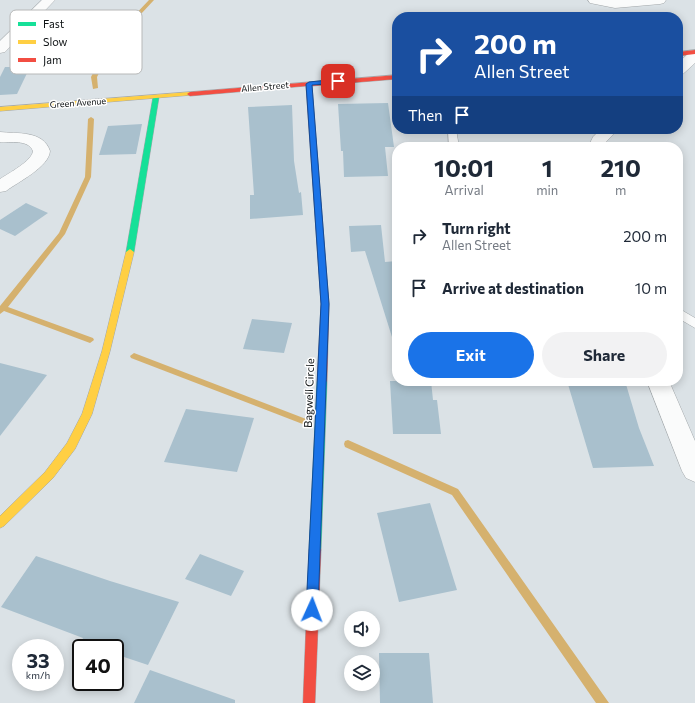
<!DOCTYPE html>
<html lang="en">
<head>
<meta charset="utf-8">
<style>
	body { margin:0; font-family:Commissioner,sans-serif; background:#f2f2f3; color:#1f2937; height:100vh; display:flex; flex-direction:column; font-size:15px; white-space:nowrap }
	* { box-sizing:border-box; margin:0 }
	p { font-size:13px; color:#747a83 }
	.icon { flex:none; width:22px; height:22px; fill:none; stroke:currentColor; stroke-width:2; stroke-linecap:round; stroke-linejoin:round }
	.map { position:relative; flex:1; overflow:hidden }
	.details { position:absolute; left:392px; top:142px; width:291px; height:244px; display:flex; flex-direction:column; background:#fff; border-radius:16px; box-shadow:0 2px 10px #0003 }
	.details>* { flex:none }
	.banner { position:absolute; left:392px; top:12px; width:291px; height:122px; border-radius:16px; box-shadow:0 2px 10px #0003; background:#1a4fa0; color:#fff; overflow:hidden }
	.buttons { position:absolute; left:344px; top:611px; display:grid; gap:8px }
	.buttons a { display:grid; place-items:center; width:36px; height:36px; border-radius:50%; background:#fff; box-shadow:0 2px 10px #0003; font-size:20px }
	.speed { position:absolute; left:12px; top:639px; display:flex; gap:8px; font-size:20px; font-weight:700; text-align:center }
	.speed>* { display:grid; place-content:center; width:52px; height:52px; border-radius:50%; background:#fff; box-shadow:0 2px 10px #0003; line-height:1 }
	.speed small { font-size:10px; font-weight:400 }
	.speed .limit { border:2px solid #111; border-radius:6px; background:#fff; color:#111 }
	.pin { position:absolute; display:grid; place-items:center; width:34px; height:34px; color:#fff; margin:-17px; border-radius:8px; box-shadow:0 2px 6px #0006 }
	.me { position:absolute; width:44px; margin:-22px; rotate:2deg; stroke-linejoin:round; filter:drop-shadow(0 0 3px #0008) }
	.turn { display:flex; align-items:center; gap:14px; height:84px; padding:0 16px; font-size:18px }
	.turn .icon { width:52px; height:52px; stroke-width:2.5 }
	.turn b { display:block; font-size:28px; line-height:34px }
	.then { display:flex; align-items:center; height:38px; padding:0 16px; background:#0003; gap:8px; font-size:15px }
	.eta { display:flex; justify-content:space-evenly; align-items:center; height:68px; text-align:center }
	.eta b { font-size:24px; font-weight:700; line-height:28px }
	.cta { display:flex; gap:8px; margin-top:auto; padding:8px 16px }
	.cta a { flex:1; height:46px; border-radius:24px; background:#1a73e8; color:#fff; font-size:16px; font-weight:700; line-height:46px; text-align:center }
	.cta a+a { background:#f2f2f3; color:#1f2937 }
	ul { padding:0; list-style:none }
	li { display:flex; align-items:center; gap:12px; height:52px; padding:0 16px }
	li div { flex:1 }
	li b { display:block; font-size:15px }
	li em { font-style:normal }
	.map>svg:first-child { display:block }
	.lines { fill:none; stroke-linecap:round; stroke-linejoin:round }
	.stream { fill:#d5b16e; fill-rule:evenodd }
	.building { fill:#a9c0cd }
	.lane-casing { stroke:#a3a8ab; stroke-width:1 }
	.street-casing { stroke:#a3a8ab; stroke-width:1 }
	.fast-casing { stroke:#a3a8ab; stroke-width:1 }
	.slow-casing { stroke:#a3a8ab; stroke-width:1 }
	.jam-casing { stroke:#a3a8ab; stroke-width:1 }
	.lane { fill:#fafbfb; fill-rule:evenodd }
	.street { fill:#fafbfb; fill-rule:evenodd }
	.fast { fill:#16e098; fill-rule:evenodd }
	.slow { fill:#ffcf43; fill-rule:evenodd }
	.jam { fill:#f24e42; fill-rule:evenodd }
	.route { fill:#1a73e8; stroke:#114b97 }
	.labels { text-anchor:middle; stroke-width:3; stroke-linejoin:round; paint-order:stroke }
	.far-street-label { font-size:9px; fill:#0e1214; stroke:#fff }
	.street-label { font-size:11px; fill:#0e1214; stroke:#fff }
	.key { fill:#fff; stroke:#b7b8b8; stroke-width:1 }
	.key-label { font-size:11px; fill:#0e1214 }
</style>
</head>
<body>
<div class="map">
<svg width="695" height="703" viewBox="0 0 695 703">
	<rect width="100%" height="100%" fill="#dbe2e6"/>
	<g class="lines">
		<g class="stream">
			<path d="M149 0H154L114 43 97 77 98 88 93 89 91 77 109 42Z"/>
			<path d="M91 117 94 119 91 177 65 234 8 307 93 338 94 340 90 343 4 311 0 314V306L59 233 85 177 88 119Z"/>
			<path d="M134 353 306 419 307 421 306 423 303 424 300 423 131 358 130 356Z"/>
			<path d="M348 440 458 489 609 703H596L452 495 345 447 344 444 345 441Z"/>
		</g>
	</g>
	<g class="building">
		<path d="M5 67H30L17 94 0 95V77Z"/>
		<path d="M388 103 394 147H385L388 176 344 177 343 151H341L338 104Z"/>
		<path d="M292 105 294 161 299 193 301 192 303 215 250 219V195H254L248 107Z"/>
		<path d="M142 124 136 154 99 155 108 126Z"/>
		<path d="M26 203 48 213 15 236 0 229V220Z"/>
		<path d="M381 225 385 262 397 261V336L392 337 365 251 351 252 349 226Z"/>
		<path d="M252 319 292 323 284 353 243 349Z"/>
		<path d="M0 363 47 375 0 436Z"/>
		<path d="M390 381H431L433 400H437L441 434H393Z"/>
		<path d="M567 381H625L639 428 654 466 593 468Z"/>
		<path d="M186 409 254 418 237 472 164 462Z"/>
		<path d="M430 503 457 590 399 602 377 513Z"/>
		<path d="M200 554 244 571 231 596 185 579Z"/>
		<path d="M36 556 110 581 179 602 148 665 115 654V648H97L81 642 83 638 1 607Z"/>
		<path d="M379 653H429L433 703H380Z"/>
		<path d="M150 670 235 700V703H134Z"/>
	</g>
	<g class="lines">
		<defs>
			<g id="lane">
				<path d="M448 129H456L459 147H449Z"/>
				<path d="M678 308 695 318V328L678 318Z"/>
			</g>
			<g id="street">
				<path d="M42 0H55L5 52 0 53V41Z"/>
				<path d="M588 0H666L664 3 660 4 615 8 590 3Z"/>
				<path d="M695 51V63L683 74 678 75V63L690 52Z"/>
				<path d="M601 129H618L606 142 604 147H588L593 137Z"/>
				<path d="M0 132C17 134 43 130 50 151 49 167 18 182 6 191L0 192V179C9 173 32 161 33 151 28 139 10 143 0 142Z"/>
				<path d="M647 381H669L695 441V482L686 478 682 471Z"/>
			</g>
			<g id="fast">
				<path d="M156 95 159 97 134 252 130 255 126 252 153 97Z"/>
				<path d="M322 377 325 379 327 381 321 550 319 554 315 555 311 554 309 550 317 381 319 379Z"/>
			</g>
			<g id="slow">
				<path d="M190 92 193 94 192 95 0 111V107Z"/>
				<path d="M130 249 134 252 110 351 92 414 75 449 53 478 4 526 0 528V516L45 472 67 443 82 414 102 351 126 252Z"/>
			</g>
			<g id="jam">
				<path d="M695 50V54L678 56V52Z"/>
				<path d="M397 75V79L312 86 329 304 327 381 325 383H319L317 381 321 304 306 86 190 96 187 94 190 92Z"/>
				<path d="M315 545 319 546 321 550 315 703H303L309 550 311 546Z"/>
			</g>
		</defs>
		<use href="#lane" class="lane-casing"/>
		<use href="#street" class="street-casing"/>
		<use href="#fast" class="fast-casing"/>
		<use href="#slow" class="slow-casing"/>
		<use href="#jam" class="jam-casing"/>
		<use href="#lane" class="lane"/>
		<use href="#street" class="street"/>
		<use href="#fast" class="fast"/>
		<use href="#slow" class="slow"/>
		<use href="#jam" class="jam"/>
	</g>
	<path class="route" d="M338 79 341 80V83L312 85 329 304 318 610 317 614 312 616 308 614 306 610 321 304 306 84 309 82Z"/>
	<g class="labels">
		<g class="far-street-label">
			<text transform="translate(265 87) rotate(-5)" y="3">Allen Street</text>
			<text transform="translate(78 103) rotate(-4)" y="3">Green Avenue</text>
		</g>
		<g class="street-label">
			<text transform="translate(309 393) rotate(-88)" y="4">Bagwell Circle</text>
		</g>
	</g>
	<rect x="10" y="10" width="132" height="64" rx="6" class="key"/>
	<rect x="18" y="22" width="18" height="4" fill="#16e098"/>
	<rect x="18" y="40" width="18" height="4" fill="#ffcf43"/>
	<rect x="18" y="58" width="18" height="4" fill="#f24e42"/>
	<g class="key-label">
		<text x="43" y="28">Fast</text>
		<text x="43" y="46">Slow</text>
		<text x="43" y="64">Jam</text>
	</g>
</svg>
<div class="buttons">
<a><svg class="icon" aria-label="sound" viewBox="0 0 24 24"><path d="M4 9h4l5-4v14l-5-4H4zM17 9q2 3 0 6"/></svg></a>
<a><svg class="icon" aria-label="layers" viewBox="0 0 24 24"><path d="M12 4l9 5-9 5-9-5zM3 14l9 5 9-5"/></svg></a>
</div>
<div class="speed"><div>33<small>km/h</small></div><div class="limit">40</div></div>
<div class="pin" style="left:338px;top:81px;background:#d93025"><svg class="icon" aria-label="arrive" viewBox="0 0 24 24"><path d="M6 21V4h12l-3 4 3 4H6"/></svg></div>
<svg class="me" style="left:312px;top:610px" viewBox="-20 -20 40 40"><circle r="19" fill="#fff"/><path d="M0-13L10 11 0 6-10 11z" fill="#1a73e8"/></svg>
<div class="banner">
<div class="turn"><svg class="icon" aria-label="right" viewBox="0 0 24 24"><path d="M7 20v-9h11M14 6l5 5-5 5"/></svg><div><b>200 m</b>Allen Street</div></div>
<div class="then">Then<svg class="icon" aria-label="arrive" viewBox="0 0 24 24"><path d="M6 21V4h12l-3 4 3 4H6"/></svg></div>
</div>
<section class="details">
<div class="eta">
<div><b>10:01</b><p>Arrival</p></div>
<div><b>1</b><p>min</p></div>
<div><b>210</b><p>m</p></div>
</div>
<ul>
<li><svg class="icon" aria-label="right" viewBox="0 0 24 24"><path d="M7 20v-9h11M14 6l5 5-5 5"/></svg><div><b>Turn right</b><p>Allen Street</p></div><em>200 m</em></li>
<li><svg class="icon" aria-label="arrive" viewBox="0 0 24 24"><path d="M6 21V4h12l-3 4 3 4H6"/></svg><div><b>Arrive at destination</b></div><em>10 m</em></li>
</ul>
<div class="cta"><a>Exit</a><a>Share</a></div>
</section>
</div>
</body>
</html>
